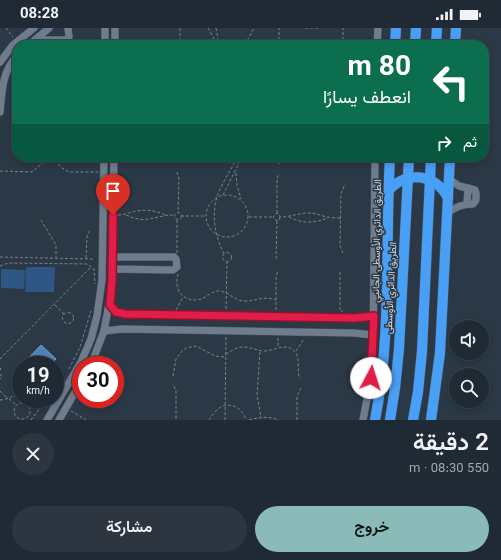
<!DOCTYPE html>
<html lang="ar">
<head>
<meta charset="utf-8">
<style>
	body { margin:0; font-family:Georgia,Vazirmatn,serif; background:#2d3640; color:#f1f3f6; direction:rtl; height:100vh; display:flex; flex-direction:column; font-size:15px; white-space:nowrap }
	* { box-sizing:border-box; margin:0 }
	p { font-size:13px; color:#a2a7ac }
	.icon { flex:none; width:22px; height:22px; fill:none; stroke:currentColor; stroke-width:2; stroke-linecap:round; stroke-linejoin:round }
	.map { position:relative; height:392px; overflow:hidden; direction:ltr }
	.panel { display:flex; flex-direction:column; background:#202a34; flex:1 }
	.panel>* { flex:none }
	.guide { position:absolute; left:12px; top:12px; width:477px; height:122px; border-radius:16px; box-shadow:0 2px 6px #0003,0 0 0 1px #3d464f; direction:rtl; background:#0b6e4f; color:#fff; overflow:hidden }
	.tools { position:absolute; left:449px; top:292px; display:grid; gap:8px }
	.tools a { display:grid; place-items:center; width:40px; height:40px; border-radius:50%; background:#202a34; box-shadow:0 2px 6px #0003,0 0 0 1px #3d464f; font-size:20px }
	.speed { position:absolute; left:12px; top:328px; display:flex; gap:8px; font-size:20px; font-weight:700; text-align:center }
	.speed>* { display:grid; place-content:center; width:52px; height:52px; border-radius:50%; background:#202a34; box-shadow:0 2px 6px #0003,0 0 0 1px #3d464f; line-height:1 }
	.speed small { font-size:10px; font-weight:400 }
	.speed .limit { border:6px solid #d22; background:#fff; color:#111 }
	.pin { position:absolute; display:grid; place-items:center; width:34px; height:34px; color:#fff; margin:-41px -17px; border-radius:50% 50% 50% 0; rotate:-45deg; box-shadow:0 0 4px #0007 }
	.pin .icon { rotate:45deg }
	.me { position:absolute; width:44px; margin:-22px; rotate:5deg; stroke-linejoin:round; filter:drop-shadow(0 0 3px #0008) }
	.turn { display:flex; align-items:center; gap:14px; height:84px; padding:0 12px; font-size:18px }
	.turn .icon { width:52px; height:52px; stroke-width:2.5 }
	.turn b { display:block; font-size:28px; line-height:34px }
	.then { display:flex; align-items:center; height:38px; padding:0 12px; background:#0003; gap:8px; font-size:15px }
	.round { display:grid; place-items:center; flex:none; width:42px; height:42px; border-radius:21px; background:#2d3640 }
	.headline { display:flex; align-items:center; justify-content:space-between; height:68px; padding:0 12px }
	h1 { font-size:24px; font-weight:600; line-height:30px }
	.primary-button { display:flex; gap:8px; margin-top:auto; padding:8px 12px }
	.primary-button a { flex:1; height:46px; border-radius:24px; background:#8bbbb9; color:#111; font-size:16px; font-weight:600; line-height:46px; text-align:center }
	.primary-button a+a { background:#2d3640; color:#f1f3f6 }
	.status { display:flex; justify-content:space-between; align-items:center; height:28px; padding:0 20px; background:#202a34; direction:ltr }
	.status svg { height:11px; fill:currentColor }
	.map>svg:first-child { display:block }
	.green { fill:#2e5783 }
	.water { fill:#4e83ba; stroke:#759cc5 }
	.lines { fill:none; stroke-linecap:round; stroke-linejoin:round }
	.minor-casing { stroke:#4b5661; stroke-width:8 }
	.highway-casing { stroke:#4b5661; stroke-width:11 }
	.path { stroke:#78838e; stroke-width:1; stroke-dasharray:3 2; stroke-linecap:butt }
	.minor { stroke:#6e7c8c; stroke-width:7 }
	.highway { stroke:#489ff6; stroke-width:10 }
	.path-bridge { stroke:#78838e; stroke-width:1; stroke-dasharray:3 2; stroke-linecap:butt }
	.route-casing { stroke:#92132f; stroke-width:10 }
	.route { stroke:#e11d48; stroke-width:7 }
	.labels { text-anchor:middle; stroke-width:3; stroke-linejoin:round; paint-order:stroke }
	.street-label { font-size:10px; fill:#cfd7e0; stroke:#2b3845 }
</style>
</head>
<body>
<div class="status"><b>08:28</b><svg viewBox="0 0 49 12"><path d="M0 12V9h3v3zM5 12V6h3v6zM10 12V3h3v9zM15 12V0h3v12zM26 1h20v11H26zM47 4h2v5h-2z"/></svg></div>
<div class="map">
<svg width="501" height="392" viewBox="0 0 501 392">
	<rect width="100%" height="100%" fill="#2b3845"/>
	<g class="green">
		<path d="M26 239H55L54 264H25Z"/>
		<path d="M1 241 25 242 24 261 1 260Z"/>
	</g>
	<path class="water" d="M41 317 56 331 50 337H22Z"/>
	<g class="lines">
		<defs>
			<g id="minor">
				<path d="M35 12H66L69 9 68 0"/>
				<path d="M29 17 49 0"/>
				<path d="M105 17V0"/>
				<path d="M115 17V0"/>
				<path d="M377 17 378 0"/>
				<path d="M0 34 13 17 34 0"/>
				<path d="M0 84C2 64 2 43 17 28"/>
				<path d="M467 176 468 160"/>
				<path d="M447 186C455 178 463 176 473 176L476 172V165L475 162 459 158 449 151"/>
				<path d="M113 241 173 242 177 239 176 231 174 229H113"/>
				<path d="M110 277 116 284 125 286 355 290 374 288"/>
				<path d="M104 303 122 301 354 305 373 307"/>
				<path d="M91 337 104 303 111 265 114 129"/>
				<path d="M47 392 81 334 91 311 97 288 102 252 104 129"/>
				<path d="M59 392 81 354"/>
				<path d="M363 392 371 350 373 322 375 129"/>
			</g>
			<g id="highway">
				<path d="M395 17 396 0"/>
				<path d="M415 17 416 0"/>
				<path d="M436 17 437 0"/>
				<path d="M455 17 456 0"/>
				<path d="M389 162C407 142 436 146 448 170"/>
				<path d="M375 392C392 306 385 217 390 129"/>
				<path d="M390 392 395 360 399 321 409 129"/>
				<path d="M413 392 418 364 422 323 431 129"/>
				<path d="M431 392 440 325 450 129"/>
			</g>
		</defs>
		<use href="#minor" class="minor-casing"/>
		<use href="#highway" class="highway-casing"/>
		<g class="path">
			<path d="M6 0 13 9"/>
			<path d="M180 0V17"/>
			<path d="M208 0 214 11 224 17"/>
			<path d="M216 0 219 17"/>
			<path d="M305 0H320"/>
			<path d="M238 17 248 11 254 0"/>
			<path d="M279 17V0"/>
			<path d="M343 17V0"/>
			<path d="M11 50H17"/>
			<path d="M51 129 62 140 69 144H99"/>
			<path d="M277 129 279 136"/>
			<path d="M177 134 178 129"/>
			<path d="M0 143 32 144 50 129"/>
			<path d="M177 144 179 150 178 184"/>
			<path d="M236 145 237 157 241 171"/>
			<circle cx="227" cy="188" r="21"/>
			<path d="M223 167 242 129"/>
			<circle cx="178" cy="188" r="3.5"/>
			<path d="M277 185V151L279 145"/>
			<path d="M118 187C125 187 130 184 137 183 147 181 157 183 166 187"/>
			<path d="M126 187C148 197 154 187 174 187"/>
			<path d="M181 188H205"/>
			<path d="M249 189H272"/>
			<path d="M280 189 279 192 277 193 273 189 277 185 279 186 280 189C290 189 299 185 309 185 316 185 321 188 328 189 331 190 336 190 340 190"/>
			<path d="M289 189C302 196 315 195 328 190"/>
			<path d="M41 192 56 217V229"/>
			<path d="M277 193 276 229 278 232"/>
			<circle cx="227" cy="229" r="4.5"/>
			<path d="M177 225V191"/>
			<path d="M343 225 340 218 341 166 345 156"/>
			<path d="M224 226C213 204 210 179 222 157 227 147 233 139 237 129"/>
			<path d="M0 229 95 231"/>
			<path d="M86 230 87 208 90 202"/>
			<path d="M0 238 8 235 87 236 94 241 95 256"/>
			<path d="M340 244V283H343"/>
			<path d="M178 246C177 250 176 256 178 261 181 270 192 274 201 271 207 269 211 264 217 263 227 262 233 272 243 273 256 274 261 267 276 272"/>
			<path d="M55 277 64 286"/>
			<path d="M226 281 227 234"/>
			<path d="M176 282 183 269"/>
			<path d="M276 282V249L278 242"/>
			<circle cx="68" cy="290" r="5.5"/>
			<path d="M278 310V319"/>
			<path d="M296 323 304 311"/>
			<path d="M260 324 257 368 261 389"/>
			<path d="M226 326C231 323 237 319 243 319 250 319 256 322 262 323 273 324 286 313 295 324 301 331 296 343 300 351"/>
			<path d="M0 331 91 239"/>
			<path d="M0 340 1 341 0 342"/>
			<path d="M69 341 80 319 91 283"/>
			<path d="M0 346 2 349 0 351"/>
			<path d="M173 348 176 331 182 323 186 320 196 318 215 328 225 329"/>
			<path d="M174 358 176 363V392"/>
			<path d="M0 363 5 368"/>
			<path d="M32 371C37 376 41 383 49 377"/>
			<path d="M0 372C8 372 13 367 21 366"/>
			<path d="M13 374 16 377"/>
			<circle cx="22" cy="383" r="8"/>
			<path d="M71 383 86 392"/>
			<path d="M31 392 40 380"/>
			<path d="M209 392C211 389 213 386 215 384 226 371 242 378 246 392"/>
			<path d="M225 392 226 308"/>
			<path d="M249 392C260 389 268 388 279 392"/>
			<path d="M297 392V368L301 360"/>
		</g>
		<use href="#minor" class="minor"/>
		<use href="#highway" class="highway"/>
		<path class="path-bridge" d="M5 368 13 374"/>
	</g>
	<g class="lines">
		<defs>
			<path id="route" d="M113 187 112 252 110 277 116 284 125 286 355 290 374 288 371 350"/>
		</defs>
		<use href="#route" class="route-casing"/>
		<use href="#route" class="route"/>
	</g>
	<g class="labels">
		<g class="street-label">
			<text transform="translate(376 213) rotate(-89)" y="4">الطريق الدائري الأوسطى الجانبي</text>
			<text transform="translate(390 260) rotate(-87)" y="4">الطريق الدائري الأوسطى</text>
		</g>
	</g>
</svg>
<div class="tools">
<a><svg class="icon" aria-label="sound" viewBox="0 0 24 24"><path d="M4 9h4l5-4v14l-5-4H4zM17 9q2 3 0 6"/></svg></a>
<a><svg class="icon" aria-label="search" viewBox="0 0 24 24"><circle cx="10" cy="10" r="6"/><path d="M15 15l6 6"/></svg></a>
</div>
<div class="speed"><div>19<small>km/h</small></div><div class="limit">30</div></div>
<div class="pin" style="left:113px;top:187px;background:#d93025"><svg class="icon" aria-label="arrive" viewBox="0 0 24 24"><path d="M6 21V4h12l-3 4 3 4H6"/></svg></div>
<svg class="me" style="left:371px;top:350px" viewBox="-20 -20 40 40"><circle r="19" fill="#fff"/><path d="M0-13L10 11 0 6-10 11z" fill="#e11d48"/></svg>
<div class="guide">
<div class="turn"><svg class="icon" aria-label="left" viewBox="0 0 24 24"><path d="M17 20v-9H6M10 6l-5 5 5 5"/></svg><div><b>80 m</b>انعطف يسارًا</div></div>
<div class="then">ثم<svg class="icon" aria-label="right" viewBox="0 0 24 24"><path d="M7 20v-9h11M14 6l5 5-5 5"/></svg></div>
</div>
</div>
<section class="panel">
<div class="headline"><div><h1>2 دقيقة</h1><p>550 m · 08:30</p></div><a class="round"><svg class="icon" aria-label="close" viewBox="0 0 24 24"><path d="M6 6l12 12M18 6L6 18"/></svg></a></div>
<div class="primary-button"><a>خروج</a><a>مشاركة</a></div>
</section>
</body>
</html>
